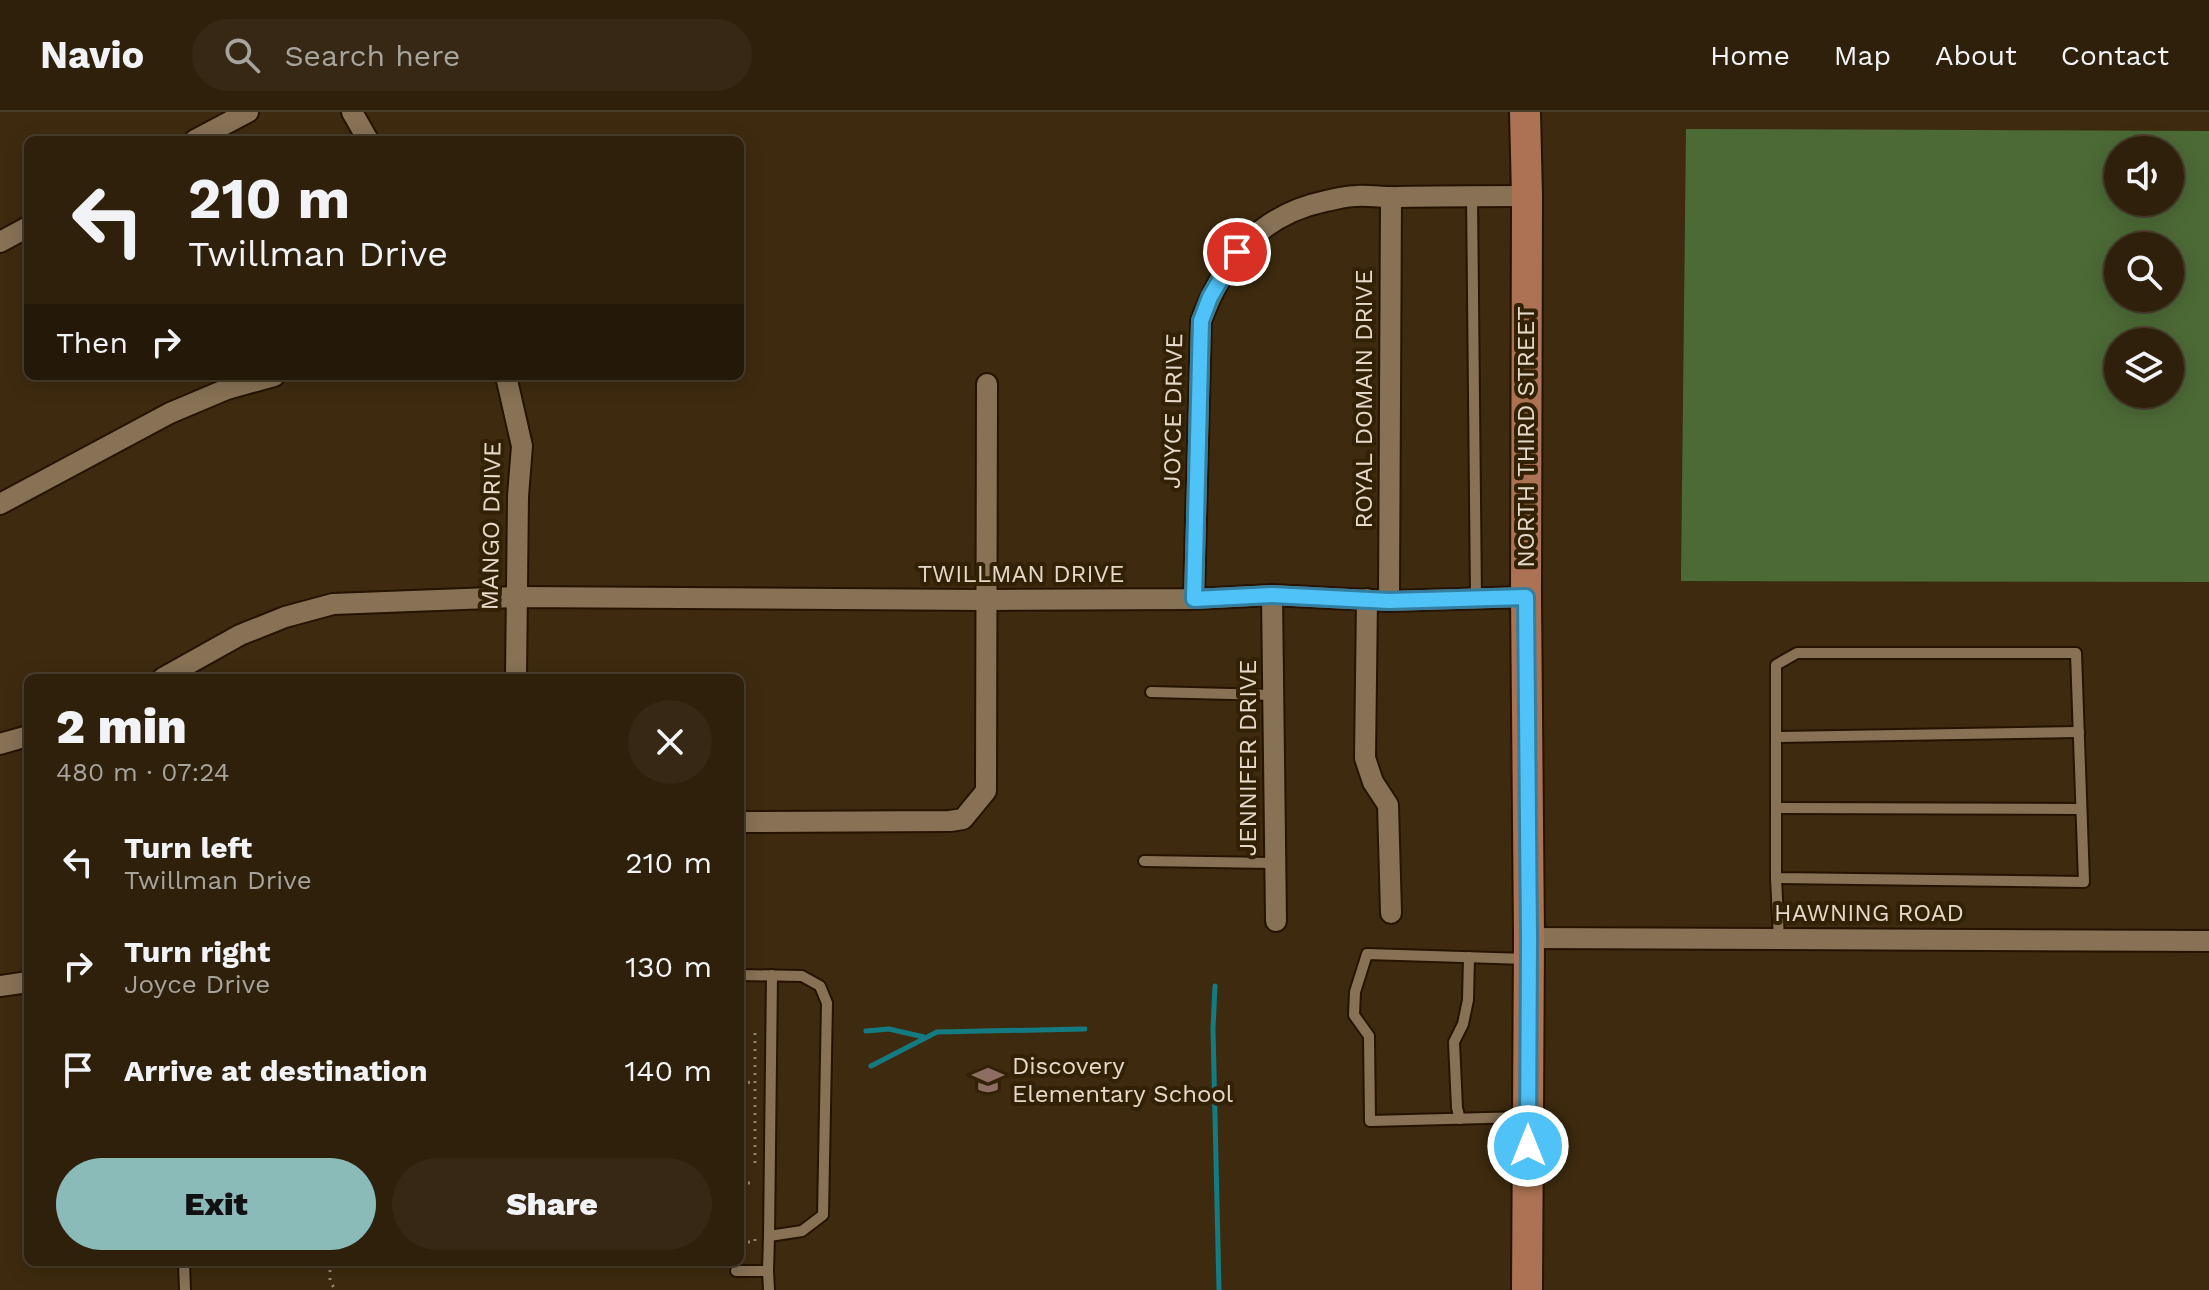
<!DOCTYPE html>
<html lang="en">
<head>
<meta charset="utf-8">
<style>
	body { margin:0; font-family:"Work Sans",sans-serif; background:#362814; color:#f1f3f6; height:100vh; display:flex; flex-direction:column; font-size:30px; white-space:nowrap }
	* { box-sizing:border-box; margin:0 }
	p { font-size:26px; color:#a7a39d }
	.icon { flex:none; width:44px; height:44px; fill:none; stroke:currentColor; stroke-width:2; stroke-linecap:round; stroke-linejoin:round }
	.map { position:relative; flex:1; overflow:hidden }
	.details { position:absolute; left:24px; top:562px; width:720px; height:592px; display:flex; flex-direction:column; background:#2e200b; border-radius:12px; box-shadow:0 4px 20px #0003,0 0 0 2px #493e2c }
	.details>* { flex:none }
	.hud { position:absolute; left:24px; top:24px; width:720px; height:244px; border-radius:12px; box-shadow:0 4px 20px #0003,0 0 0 2px #493e2c; background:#2e200b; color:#f1f3f6; overflow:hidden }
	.controls { position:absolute; left:2104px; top:24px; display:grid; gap:16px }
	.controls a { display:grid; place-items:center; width:80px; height:80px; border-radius:50%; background:#2e200b; box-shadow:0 4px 20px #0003,0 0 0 2px #493e2c; font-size:40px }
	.pin { position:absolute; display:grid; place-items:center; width:68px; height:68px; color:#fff; margin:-34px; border:4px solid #fff; border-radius:50%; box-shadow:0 2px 8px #0007 }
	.me { position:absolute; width:88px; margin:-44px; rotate:0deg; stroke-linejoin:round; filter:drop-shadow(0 0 6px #0008) }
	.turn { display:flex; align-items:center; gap:28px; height:168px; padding:0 32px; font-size:36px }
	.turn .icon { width:104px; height:104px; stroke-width:2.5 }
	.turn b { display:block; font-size:56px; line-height:68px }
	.then { display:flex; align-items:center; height:76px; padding:0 32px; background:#0003; gap:16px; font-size:30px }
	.round { display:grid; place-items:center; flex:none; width:84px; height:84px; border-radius:42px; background:#362814 }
	.head { display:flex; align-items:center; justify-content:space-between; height:136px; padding:0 32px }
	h1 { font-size:48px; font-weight:800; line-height:60px }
	.action { display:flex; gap:16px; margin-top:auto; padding:16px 32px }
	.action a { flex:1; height:92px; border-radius:48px; background:#8bbbb9; color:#111; font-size:32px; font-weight:800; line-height:92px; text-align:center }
	.action a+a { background:#362814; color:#f1f3f6 }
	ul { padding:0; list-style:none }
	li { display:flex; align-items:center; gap:24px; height:104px; padding:0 32px }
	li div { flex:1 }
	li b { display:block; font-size:30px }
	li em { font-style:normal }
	header { display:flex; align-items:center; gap:48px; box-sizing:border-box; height:112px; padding:0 40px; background:#2e200b; border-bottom:2px solid #493e2c }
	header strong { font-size:38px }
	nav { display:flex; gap:44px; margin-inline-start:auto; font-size:28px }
	.search { width:560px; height:72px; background:#362814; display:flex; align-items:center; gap:20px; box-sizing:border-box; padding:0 28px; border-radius:44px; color:#a7a39d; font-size:30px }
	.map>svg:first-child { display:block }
	.forest { fill:#4c6a36; fill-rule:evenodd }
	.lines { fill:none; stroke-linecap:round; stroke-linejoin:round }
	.stream { stroke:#147b82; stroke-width:5 }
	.service-casing { stroke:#241300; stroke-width:14 }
	.minor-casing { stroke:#241300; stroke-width:24 }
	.primary-casing { stroke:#241300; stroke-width:34 }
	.path { stroke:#978872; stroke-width:3; stroke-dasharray:2 6; stroke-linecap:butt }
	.service { stroke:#877255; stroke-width:10 }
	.minor { stroke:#877255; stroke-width:20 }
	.primary { stroke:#ab7353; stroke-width:30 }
	.route-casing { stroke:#337fa1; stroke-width:20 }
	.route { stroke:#4fc3f7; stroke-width:14 }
	.labels { text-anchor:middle; stroke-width:8; stroke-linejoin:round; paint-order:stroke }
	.street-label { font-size:24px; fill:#e5d9c9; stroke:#332105 }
	.poi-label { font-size:24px; fill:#e5d9c9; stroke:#332105; text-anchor:start }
</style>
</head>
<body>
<header>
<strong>Navio</strong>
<div class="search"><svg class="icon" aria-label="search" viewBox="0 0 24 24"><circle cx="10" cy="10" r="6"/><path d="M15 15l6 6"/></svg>Search here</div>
<nav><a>Home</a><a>Map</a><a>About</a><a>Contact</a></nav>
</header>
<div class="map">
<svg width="2209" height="1178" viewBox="0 0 2209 1178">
	<rect width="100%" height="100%" fill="#3e2b0f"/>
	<path class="forest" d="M1686 17 2209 19V470L1681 469ZM2118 38H2170V90H2118ZM2118 134H2170V186H2118ZM2118 230H2170V282H2118Z"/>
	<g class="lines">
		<g class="stream">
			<path d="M1215 874 1213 917 1219 1178"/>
			<path d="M866 919 889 917 924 925"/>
			<path d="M871 954 937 920 1085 917"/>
		</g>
		<defs>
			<g id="service">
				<path d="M1472 84 1476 486"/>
				<path d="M1797 541H2076L2084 770 1776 766V553Z"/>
				<path d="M1151 580 1274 583"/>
				<path d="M1776 625 2079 620"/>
				<path d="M1776 696 2081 697"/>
				<path d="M1144 749 1275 751"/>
				<path d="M1776 766 1779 827"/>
				<path d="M740 863 802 864 820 874 827 891 823 1103 802 1119 769 1124 768 1159"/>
				<path d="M1525 1005 1370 1009 1369 924 1354 903 1355 880 1367 842 1527 847"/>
				<path d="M1460 1007 1457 996 1454 930 1463 912 1468 888 1469 845"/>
				<path d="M769 1124 772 863"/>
				<path d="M184 1150 185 1178"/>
				<path d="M736 1159H768L769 1178"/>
			</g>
			<g id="minor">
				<path d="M352 0 368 28"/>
				<path d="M195 28 248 0"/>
				<path d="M0 130 28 115"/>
				<path d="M506 264 522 334 518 384 516 566"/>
				<path d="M0 392 170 301 227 277 274 264"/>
				<path d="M1272 483 1276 809"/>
				<path d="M1194 487 1201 209C1224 147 1259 103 1326 89 1336 87 1346 84 1356 84 1371 83 1385 86 1399 85 1442 84 1485 84 1527 84"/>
				<path d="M1367 487 1365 646 1373 670 1388 693 1391 801"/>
				<path d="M1389 489 1391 85"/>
				<path d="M163 566 240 523 285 505 333 492 516 485 987 488 1194 487 1272 483 1389 489 1526 485"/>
				<path d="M0 632 28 624"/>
				<path d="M740 710 950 709 963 707 986 679 987 272"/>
				<path d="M1529 826 2209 829"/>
				<path d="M0 874 28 870"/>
			</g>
			<path id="primary" d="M1525 0 1527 84 1526 485 1529 826 1527 1178"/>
		</defs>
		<use href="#service" class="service-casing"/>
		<use href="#minor" class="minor-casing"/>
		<use href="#primary" class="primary-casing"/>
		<g class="path">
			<path d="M740 971 755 970"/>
			<path d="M755 1051V915"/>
			<path d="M740 1071H755"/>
			<path d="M740 1130H755V1127"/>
			<path d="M330 1150V1170L336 1178"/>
		</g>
		<use href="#service" class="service"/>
		<use href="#minor" class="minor"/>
		<use href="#primary" class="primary"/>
	</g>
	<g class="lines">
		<defs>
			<path id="route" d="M1237 140 1210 185 1201 209 1194 487 1272 483 1389 489 1526 485 1529 826 1528 1034"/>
		</defs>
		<use href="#route" class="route-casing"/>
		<use href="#route" class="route"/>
	</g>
	<defs>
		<symbol id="school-bare" viewBox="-9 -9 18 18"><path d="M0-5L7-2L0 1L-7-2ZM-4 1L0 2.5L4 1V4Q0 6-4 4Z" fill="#8d6e63" stroke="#332105" stroke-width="2.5" paint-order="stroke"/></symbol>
	</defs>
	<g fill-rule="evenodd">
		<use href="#school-bare" x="966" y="946" width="44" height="44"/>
	</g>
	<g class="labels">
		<g class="street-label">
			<text transform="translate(1364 287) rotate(-90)" y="8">ROYAL DOMAIN DRIVE</text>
			<text transform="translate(1173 299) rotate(-89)" y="8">JOYCE DRIVE</text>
			<text transform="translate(1526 325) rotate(-90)" y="8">NORTH THIRD STREET</text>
			<text transform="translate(491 414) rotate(-89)" y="8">MANGO DRIVE</text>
			<text x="1021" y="470">TWILLMAN DRIVE</text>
			<text transform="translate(1248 646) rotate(-90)" y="8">JENNIFER DRIVE</text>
			<text x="1869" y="809">HAWNING ROAD</text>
		</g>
		<g class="poi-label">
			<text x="1012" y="962">Discovery<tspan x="1012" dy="28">Elementary School</tspan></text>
		</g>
	</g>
</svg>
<div class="controls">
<a><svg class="icon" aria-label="sound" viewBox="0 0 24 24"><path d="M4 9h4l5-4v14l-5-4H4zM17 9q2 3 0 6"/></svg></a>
<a><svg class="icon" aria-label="search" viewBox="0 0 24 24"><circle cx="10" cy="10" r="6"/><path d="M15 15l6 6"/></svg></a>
<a><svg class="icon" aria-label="layers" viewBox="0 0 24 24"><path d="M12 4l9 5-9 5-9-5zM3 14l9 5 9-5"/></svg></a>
</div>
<div class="pin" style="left:1237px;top:140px;background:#d93025"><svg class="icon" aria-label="arrive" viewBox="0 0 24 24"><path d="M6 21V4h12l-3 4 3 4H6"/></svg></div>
<svg class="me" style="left:1528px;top:1034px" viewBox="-20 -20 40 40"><circle r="17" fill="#4fc3f7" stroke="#fff" stroke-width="3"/><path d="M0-11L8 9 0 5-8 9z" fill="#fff"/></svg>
<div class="hud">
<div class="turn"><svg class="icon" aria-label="left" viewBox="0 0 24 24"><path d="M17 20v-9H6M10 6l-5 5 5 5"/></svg><div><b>210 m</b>Twillman Drive</div></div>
<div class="then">Then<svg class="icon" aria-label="right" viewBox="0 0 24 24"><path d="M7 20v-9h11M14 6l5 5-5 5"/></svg></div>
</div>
<section class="details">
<div class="head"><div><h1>2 min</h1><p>480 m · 07:24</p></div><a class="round"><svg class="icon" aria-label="close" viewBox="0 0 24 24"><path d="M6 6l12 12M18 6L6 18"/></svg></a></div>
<ul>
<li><svg class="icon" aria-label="left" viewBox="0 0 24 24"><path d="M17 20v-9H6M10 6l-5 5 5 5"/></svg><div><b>Turn left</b><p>Twillman Drive</p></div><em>210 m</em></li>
<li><svg class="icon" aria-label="right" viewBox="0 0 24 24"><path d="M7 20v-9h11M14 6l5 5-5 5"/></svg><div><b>Turn right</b><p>Joyce Drive</p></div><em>130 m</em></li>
<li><svg class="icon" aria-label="arrive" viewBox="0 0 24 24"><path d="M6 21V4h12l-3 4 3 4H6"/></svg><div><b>Arrive at destination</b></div><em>140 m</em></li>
</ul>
<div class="action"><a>Exit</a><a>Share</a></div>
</section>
</div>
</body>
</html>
